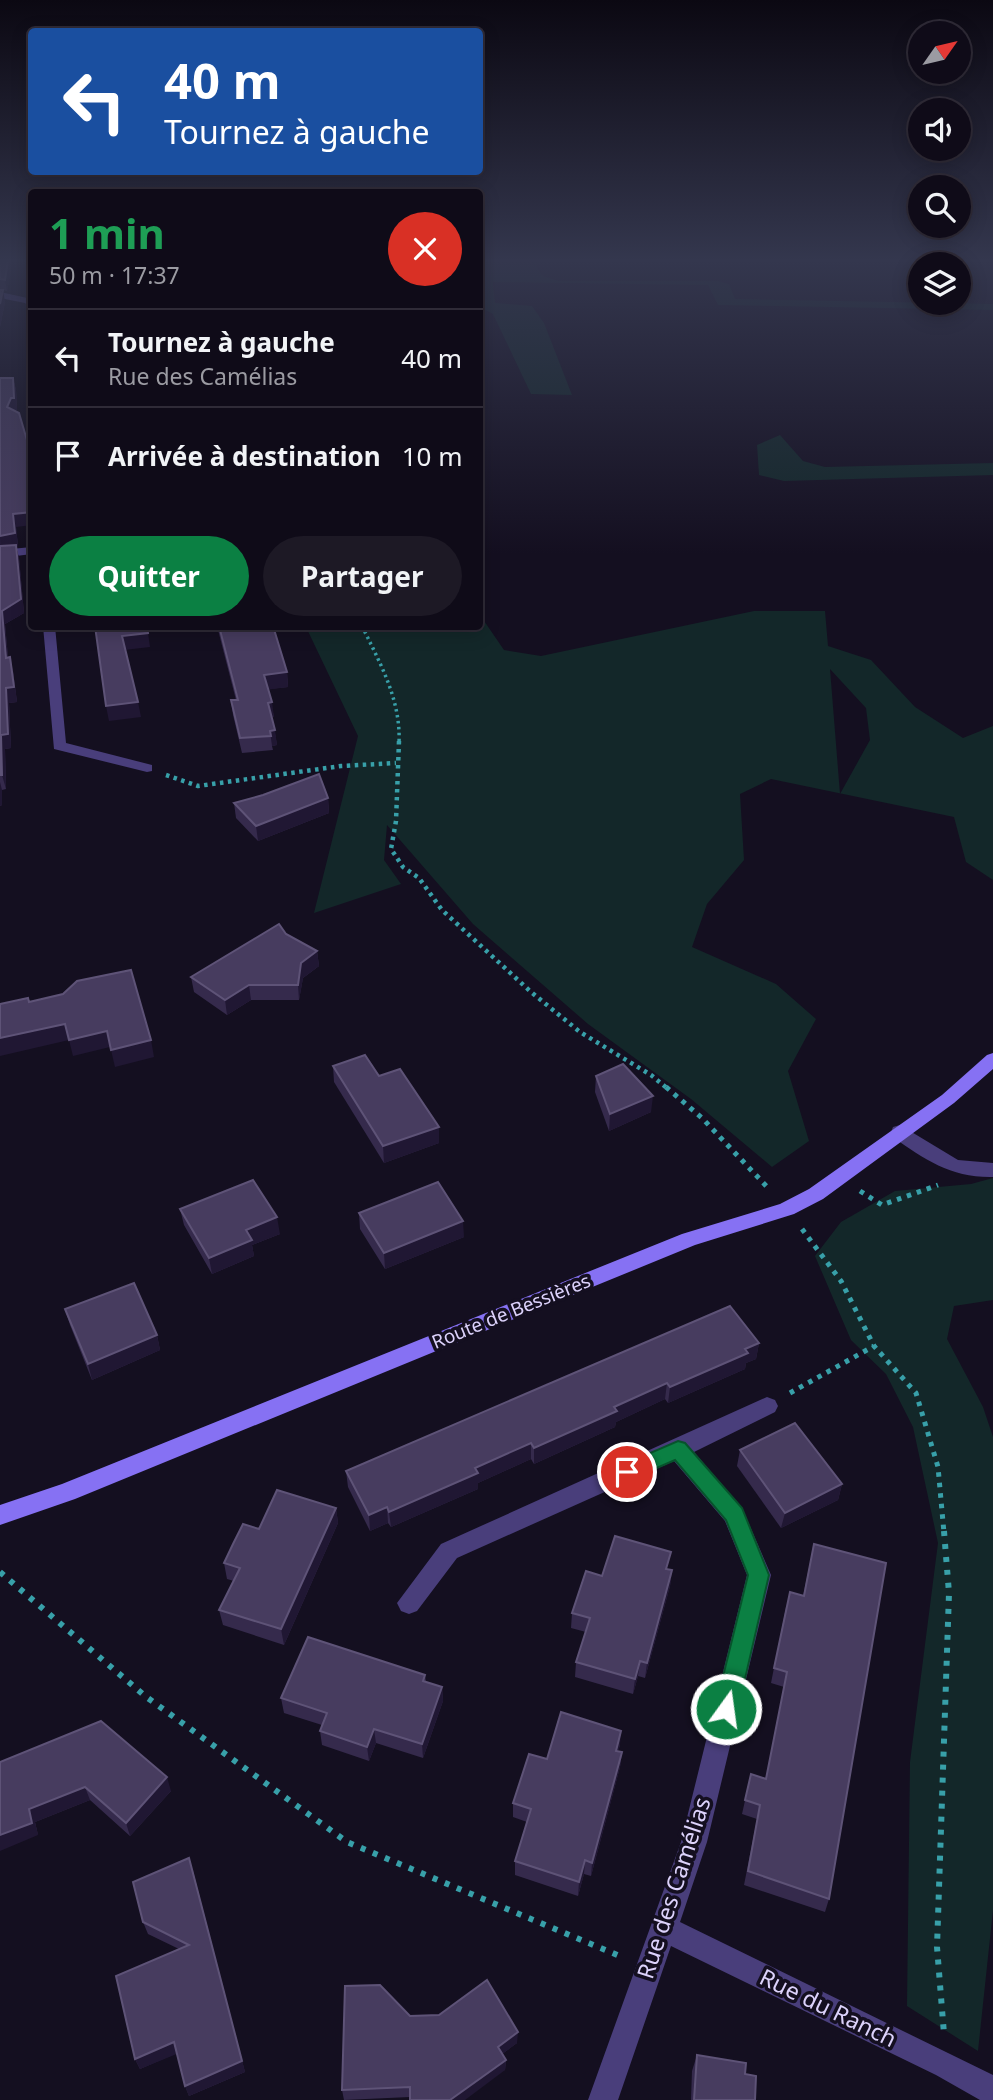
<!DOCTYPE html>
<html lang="fr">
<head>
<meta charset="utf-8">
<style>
	body { margin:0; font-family:"Noto Sans",sans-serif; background:#1d1925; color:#f1f3f6; height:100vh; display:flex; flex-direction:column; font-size:26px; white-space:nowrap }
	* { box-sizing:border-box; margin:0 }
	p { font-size:23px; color:#9b9ba2 }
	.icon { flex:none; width:38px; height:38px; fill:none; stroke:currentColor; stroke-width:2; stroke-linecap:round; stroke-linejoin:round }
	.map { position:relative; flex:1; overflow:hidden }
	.drawer { position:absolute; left:28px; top:189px; width:455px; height:441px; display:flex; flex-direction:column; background:#0f0b18; border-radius:7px; box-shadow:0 4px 18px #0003,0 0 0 2px #2f2b37 }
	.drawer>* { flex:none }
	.hud { position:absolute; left:28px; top:28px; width:455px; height:147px; border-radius:7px; box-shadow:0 4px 18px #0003,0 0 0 2px #2f2b37; background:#1a4fa0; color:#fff; overflow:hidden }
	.needle { width:46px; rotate:56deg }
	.buttons { position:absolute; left:908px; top:21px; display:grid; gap:14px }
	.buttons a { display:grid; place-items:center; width:63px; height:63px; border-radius:50%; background:#0f0b18; box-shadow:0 4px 18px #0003,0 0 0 2px #2f2b37; font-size:35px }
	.pin { position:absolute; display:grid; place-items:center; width:60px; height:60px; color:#fff; margin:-30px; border:4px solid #fff; border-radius:50%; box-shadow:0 2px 7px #0007 }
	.me { position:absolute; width:77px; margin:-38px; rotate:14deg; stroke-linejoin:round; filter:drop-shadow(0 0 5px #0008) }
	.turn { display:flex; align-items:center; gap:24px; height:147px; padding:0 21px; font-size:32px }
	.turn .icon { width:91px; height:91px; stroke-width:2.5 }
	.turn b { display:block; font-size:49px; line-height:60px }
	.round { display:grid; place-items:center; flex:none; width:74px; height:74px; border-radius:37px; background:#1d1925 }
	.summary { display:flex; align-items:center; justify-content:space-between; height:119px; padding:0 21px }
	h1 { font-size:42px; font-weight:700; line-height:52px; color:#1e9e55 }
	.action { display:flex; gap:14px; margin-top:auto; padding:14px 21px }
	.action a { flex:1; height:80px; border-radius:42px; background:#0b8043; color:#fff; font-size:28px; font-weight:700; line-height:80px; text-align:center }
	.action a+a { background:#1d1925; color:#f1f3f6 }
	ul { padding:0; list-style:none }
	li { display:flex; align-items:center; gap:21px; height:98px; padding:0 21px; border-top:2px solid #2f2b37 }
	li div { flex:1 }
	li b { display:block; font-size:26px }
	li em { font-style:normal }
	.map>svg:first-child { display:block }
	.green { fill:#132729; fill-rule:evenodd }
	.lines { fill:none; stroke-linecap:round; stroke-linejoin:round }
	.path-far3 { stroke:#38a0a9; stroke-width:3.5; stroke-dasharray:2.5 3.5; stroke-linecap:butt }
	.path-far2 { stroke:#38a0a9; stroke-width:4.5; stroke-dasharray:3.5 4.5; stroke-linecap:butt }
	.path-far1 { stroke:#38a0a9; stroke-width:5; stroke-dasharray:4.5 6; stroke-linecap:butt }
	.path { stroke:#38a0a9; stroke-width:6; stroke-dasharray:5 8; stroke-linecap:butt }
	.lane { fill:#493e7b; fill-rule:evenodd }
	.street { fill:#493e7b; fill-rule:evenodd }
	.secondary { fill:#8671f3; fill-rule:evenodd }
	.wall { fill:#352a4c }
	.shaded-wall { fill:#201733 }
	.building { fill:#473c5f; stroke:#5e5377; stroke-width:2 }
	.route { fill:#0b8043; stroke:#07532c; stroke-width:2 }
	.labels { text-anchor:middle; stroke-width:7; stroke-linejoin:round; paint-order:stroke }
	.street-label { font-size:19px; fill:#dcd2fb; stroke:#140f20 }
	.near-street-label { font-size:23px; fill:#dcd2fb; stroke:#140f20 }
</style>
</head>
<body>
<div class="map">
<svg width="993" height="2100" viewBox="0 0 993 2100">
	<rect width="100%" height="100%" fill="#140f20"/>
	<g class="green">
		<path d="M480 260H541L536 266 543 276 559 281H718L729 284 735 299 993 304V310L718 305 708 285 493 282 495 303 532 306 544 323 572 395 531 394 493 314 480 307Z"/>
		<path d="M780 435 803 461 825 467 993 463V475L784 481 759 475 757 445Z"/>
		<path d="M754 611H825L828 646 871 660 915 707 963 738 993 726V880L966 862 954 817 771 779 740 794 744 860 707 904 692 947 776 984 816 1019 788 1071 809 1141 772 1167 691 1099 588 1024 473 924 387 825 384 860 401 884 314 913 358 736 306 627 480 626V615L504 650 541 656ZM830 669 866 708 870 740 840 794Z"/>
		<path d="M993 1178V1300L954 1306 947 1339 983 1407 993 1437V1910L978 2051 907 2006 910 1762 938 1543 913 1427 886 1374 851 1340 815 1256 841 1222 895 1191 971 1184Z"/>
	</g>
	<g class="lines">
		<path class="path-far3" d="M362 626C380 663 401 700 399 743"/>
		<g class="path-far2">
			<path d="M399 741 396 821 391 849 403 867 419 878 442 910 531 992 580 1032 651 1075 668 1089"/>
			<path d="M166 775 198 786 341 766 396 763"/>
		</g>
		<g class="path-far1">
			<path d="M666 1087 702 1118 770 1190"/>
			<path d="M860 1191 882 1205 938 1185"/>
			<path d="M802 1229 841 1281 874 1346 916 1393 938 1467 944 1533"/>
			<path d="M790 1393 874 1346"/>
		</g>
		<g class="path">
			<path d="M944 1531 949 1593 937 1947 944 2034"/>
			<path d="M0 1572 145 1696 347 1842 622 1957"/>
		</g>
		<path class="lane" d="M900 1125 958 1160 993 1163V1177C952 1178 925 1160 893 1137L891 1132 893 1127Z"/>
		<g class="street">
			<path d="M0 292 32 299V310L25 303 0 298Z"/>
			<path d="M32 547V554L0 558V550Z"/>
			<path d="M43 626H55L66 743 152 765V771L147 772 54 749Z"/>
			<path d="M767 1397 775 1400 778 1406 775 1412 694 1452 742 1508 771 1575 707 1842 680 1922 993 2075V2100H980L936 2075 671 1946 618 2100H588L681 1842 747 1575 725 1521 674 1461 457 1558 417 1611 409 1614 401 1611 397 1603 441 1544Z"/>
		</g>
		<path class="secondary" d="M993 1053V1069L954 1103 823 1199 794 1214 695 1245 75 1499 0 1525V1505L62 1484 682 1234 780 1204 809 1189 942 1095 987 1055Z"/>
	</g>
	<g class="wall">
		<path d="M0 260H11L12 264 7 291 1 289 5 302 0 327Z"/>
		<path d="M0 378H13L16 390 17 410H14L16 527 18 546H16L19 558 24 613 5 624 8 657 13 671 17 702 9 703 11 748 5 749 6 789 2 790V805L0 806Z"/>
		<path d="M217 626H273L287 672 288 687 268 689 274 717H272L277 745 272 746 273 750 242 753 233 715 231 700H236Z"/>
		<path d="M328 798 329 813 258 841 236 818 234 803Z"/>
		<path d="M286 934 317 951 319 966 303 978 299 1000H251L227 1015 194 992 191 977Z"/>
		<path d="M333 1066 379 1076 439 1143 384 1163 334 1082Z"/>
		<path d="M596 1076 651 1112 609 1131 595 1092Z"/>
		<path d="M180 1209 280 1234 252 1245 254 1256 212 1274 184 1225Z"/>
		<path d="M359 1213 464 1237 385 1269 360 1229Z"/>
		<path d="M65 1309 157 1335 160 1350 92 1380 70 1325Z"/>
		<path d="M759 1343 756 1359 746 1363 745 1369 668 1403 665 1399 616 1422 615 1427 534 1464 531 1459 478 1483V1489L391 1527 388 1523 370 1531 348 1487 346 1471Z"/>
		<path d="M740 1450 842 1484 838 1500 781 1528 737 1466Z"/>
		<path d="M336 1508 338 1523 284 1645 223 1625 219 1610 234 1581 227 1579 224 1563 259 1529Z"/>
		<path d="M814 1544 829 1899 825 1912 744 1885 757 1819 742 1814 751 1774 766 1779 784 1687 771 1683 786 1607 803 1596Z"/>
		<path d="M668 1569 672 1570 670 1586 645 1678 638 1676 633 1694 575 1677 576 1662 586 1632 571 1628 572 1613 602 1576Z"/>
		<path d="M425 1675 426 1682 442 1687 443 1701 423 1758 376 1743 369 1761 322 1745 320 1731 322 1725 284 1713 281 1698Z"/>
		<path d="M620 1745 618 1751 622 1752 620 1767 591 1876 584 1874 578 1896 515 1875V1861L527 1822 513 1817V1803L547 1759Z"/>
		<path d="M0 1762 171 1791 130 1836 90 1800 35 1822 38 1835Z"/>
		<path d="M193 1871 245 2072 189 2096 185 2086 177 2053 140 2069 135 2059 179 1949 148 1934 143 1922Z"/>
		<path d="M410 2016 517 2043 502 2054 506 2060 505 2070 410 2097 344 2100 342 2090Z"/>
		<path d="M697 2055 745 2074 755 2100H691L692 2071Z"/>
	</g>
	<g class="shaded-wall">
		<path d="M8 260H11L12 264 7 291 5 280Z"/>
		<path d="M3 290 5 302 0 327V304Z"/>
		<path d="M13 378 16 390 17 410H14L7 407Z"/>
		<path d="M32 512V525L16 527 18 546H16L19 558 24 613 5 624 9 672 6 658 2 611 0 536 13 514Z"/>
		<path d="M148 633 150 647 124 650 122 636Z"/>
		<path d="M10 657 13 671 17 702 9 703 11 748 5 749 6 789 2 775 1 735Z"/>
		<path d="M287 672 288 687 265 690 264 675Z"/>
		<path d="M138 702 141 717 109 721 106 706Z"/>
		<path d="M272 702 274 717 269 718 268 703Z"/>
		<path d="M275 730 277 745 272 746 270 731Z"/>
		<path d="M0 782 2 790V805L0 806Z"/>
		<path d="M328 798 329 813 258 841 256 826Z"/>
		<path d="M317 951 319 966 303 978 299 1000 298 985 301 963Z"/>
		<path d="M249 985 251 1000 227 1015 225 1000Z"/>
		<path d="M65 1024 69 1040 0 1056V1038Z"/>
		<path d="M107 1031 110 1047 73 1056 69 1040Z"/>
		<path d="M151 1040 154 1057 115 1067 111 1050Z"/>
		<path d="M653 1096 651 1112 609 1131 610 1114Z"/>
		<path d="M439 1127V1143L384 1163 383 1146Z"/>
		<path d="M277 1217 280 1234 252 1245 254 1256 212 1274 209 1258 246 1230Z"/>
		<path d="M463 1221 464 1237 385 1269 384 1253Z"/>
		<path d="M157 1335 160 1350 92 1380 88 1364Z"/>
		<path d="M759 1343 756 1359 746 1363 745 1369 668 1403 670 1387Z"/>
		<path d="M667 1383 665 1399 616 1422 615 1427 534 1464V1448L614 1407Z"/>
		<path d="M531 1443V1459L478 1483V1489L391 1527 389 1512 475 1468Z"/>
		<path d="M842 1484 838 1500 781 1528 785 1513Z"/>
		<path d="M387 1507 388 1523 370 1531 369 1515Z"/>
		<path d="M336 1508 338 1523 284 1645 281 1629Z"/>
		<path d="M672 1570 670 1586 645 1678 647 1663Z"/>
		<path d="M640 1661 638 1676 633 1694 635 1679Z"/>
		<path d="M442 1687 443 1701 423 1758 422 1744Z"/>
		<path d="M374 1729 376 1743 369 1761 367 1747Z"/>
		<path d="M621 1731 620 1745 614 1765 616 1751Z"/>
		<path d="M622 1752 620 1767 591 1876 592 1863Z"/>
		<path d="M167 1777 171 1791 130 1836 126 1823Z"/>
		<path d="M85 1787 90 1800 35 1822 38 1835 0 1851V1835L29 1809Z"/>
		<path d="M189 1858 245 2072 189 2096 185 2086 242 2061Z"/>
		<path d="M585 1860 584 1874 578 1896 579 1882Z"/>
		<path d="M518 2032 517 2043 498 2057V2047Z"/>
		<path d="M174 2042 179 2053 140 2069 135 2059Z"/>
		<path d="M506 2060 505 2070 465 2100H450Z"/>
	</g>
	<g class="building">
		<path d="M0 260H8L5 280 0 279Z"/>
		<path d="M0 290H3L0 304Z"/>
		<path d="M0 378H13L14 398H11L7 407 19 413 29 447H32V512L13 514 15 533 0 536Z"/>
		<path d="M16 545 21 599 2 611 6 658 10 657 14 687 6 688 8 734 1 735 2 775H0V546Z"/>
		<path d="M95 626H147L148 633 122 636 138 702 106 706Z"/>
		<path d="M219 626H273L287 672 264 675 272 702 268 703 275 730 270 731 271 736 240 738 231 700H238Z"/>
		<path d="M319 774 328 798 256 826 234 803 263 795Z"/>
		<path d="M279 924 286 934 317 951 301 963 298 985H249L225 1000 191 977Z"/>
		<path d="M131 970 151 1040 111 1050 107 1031 69 1040 65 1024 0 1038V1004L28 998 29 1002 63 994 77 981Z"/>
		<path d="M365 1055 379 1076 400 1069 439 1127 383 1146 333 1066Z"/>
		<path d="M623 1064 653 1096 610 1114 596 1076Z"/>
		<path d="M253 1180 277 1217 246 1230 252 1240 209 1258 180 1209Z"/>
		<path d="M438 1182 463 1221 384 1253 359 1213Z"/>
		<path d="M134 1283 157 1335 88 1364 65 1309Z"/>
		<path d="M730 1306 759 1343 745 1349 748 1353 670 1387 667 1383 614 1407 617 1411 534 1448 531 1443 475 1468 478 1473 389 1512 387 1507 369 1515 346 1471Z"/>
		<path d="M795 1423 842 1484 785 1513 740 1450Z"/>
		<path d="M277 1490 336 1508 281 1629 219 1610 240 1568 224 1563 233 1544 243 1524 259 1529Z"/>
		<path d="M615 1536 671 1552 666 1569 672 1570 647 1663 640 1661 635 1679 576 1662 590 1618 572 1613 586 1571 602 1576Z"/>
		<path d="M814 1544 886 1563 829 1899 748 1871 760 1805 745 1800 751 1774 766 1779 787 1672 774 1668 790 1592 804 1596Z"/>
		<path d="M308 1637 425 1675 423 1681 442 1687 422 1744 374 1729 367 1747 320 1731 327 1713 281 1698Z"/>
		<path d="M561 1712 621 1731 616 1751 622 1752 592 1863 585 1860 579 1882 515 1861 531 1809 513 1803 529 1754 547 1759Z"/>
		<path d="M101 1721 167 1777 126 1823 85 1787 29 1809 32 1823 0 1835V1762Z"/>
		<path d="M189 1858 242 2061 185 2086 174 2042 135 2059 116 1976 189 1945 143 1922 133 1882Z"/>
		<path d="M487 1980 518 2032 498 2047 506 2060 450 2100H410V2087L342 2090 345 1986 380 1985 410 2016 439 2015Z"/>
		<path d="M697 2055 746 2063 745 2074 756 2076 755 2100H694Z"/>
	</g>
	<linearGradient id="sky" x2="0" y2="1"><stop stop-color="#0b0812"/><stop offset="0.47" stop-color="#34374e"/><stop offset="1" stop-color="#34374e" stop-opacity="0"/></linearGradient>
	<rect width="993" height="554" fill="url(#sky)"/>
	<path class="route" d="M678 1441 685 1443 742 1508 769 1575 738 1709 734 1716 726 1720 718 1716 715 1709 748 1575 726 1520 675 1460 627 1481 620 1478 617 1472 620 1466Z"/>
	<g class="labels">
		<g class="street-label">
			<text transform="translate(511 1311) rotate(-22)" y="7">Route de Bessières</text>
		</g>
		<g class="near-street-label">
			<text transform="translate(674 1888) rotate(-72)" y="8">Rue des Camélias</text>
			<text transform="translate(828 2008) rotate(26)" y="8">Rue du Ranch</text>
		</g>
	</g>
</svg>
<div class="buttons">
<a><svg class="needle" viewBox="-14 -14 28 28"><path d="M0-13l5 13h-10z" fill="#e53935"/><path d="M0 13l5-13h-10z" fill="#9b9ba2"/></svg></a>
<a><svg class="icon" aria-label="sound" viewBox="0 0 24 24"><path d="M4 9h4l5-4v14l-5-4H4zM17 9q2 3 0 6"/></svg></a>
<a><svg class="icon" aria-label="search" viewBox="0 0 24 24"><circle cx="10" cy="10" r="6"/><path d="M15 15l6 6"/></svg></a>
<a><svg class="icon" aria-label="layers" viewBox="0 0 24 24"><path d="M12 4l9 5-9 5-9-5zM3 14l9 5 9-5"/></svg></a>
</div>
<div class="pin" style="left:627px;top:1472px;background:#d93025"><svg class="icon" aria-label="arrive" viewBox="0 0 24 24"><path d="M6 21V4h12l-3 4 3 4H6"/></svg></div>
<svg class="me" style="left:726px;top:1709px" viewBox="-20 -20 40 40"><circle r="17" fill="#0b8043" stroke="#fff" stroke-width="3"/><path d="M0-11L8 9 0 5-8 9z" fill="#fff"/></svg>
<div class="hud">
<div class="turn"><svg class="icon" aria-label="left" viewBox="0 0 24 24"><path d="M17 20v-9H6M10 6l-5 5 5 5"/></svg><div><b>40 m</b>Tournez à gauche</div></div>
</div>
<section class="drawer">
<div class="summary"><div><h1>1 min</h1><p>50 m · 17:37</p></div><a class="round" style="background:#d93025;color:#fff"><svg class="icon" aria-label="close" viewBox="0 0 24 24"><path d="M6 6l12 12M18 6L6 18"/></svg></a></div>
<ul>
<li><svg class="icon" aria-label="left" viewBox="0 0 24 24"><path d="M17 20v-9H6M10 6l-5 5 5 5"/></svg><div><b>Tournez à gauche</b><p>Rue des Camélias</p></div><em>40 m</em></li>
<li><svg class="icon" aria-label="arrive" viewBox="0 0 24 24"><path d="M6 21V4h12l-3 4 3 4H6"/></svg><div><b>Arrivée à destination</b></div><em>10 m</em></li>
</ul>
<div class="action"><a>Quitter</a><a>Partager</a></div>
</section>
</div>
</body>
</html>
